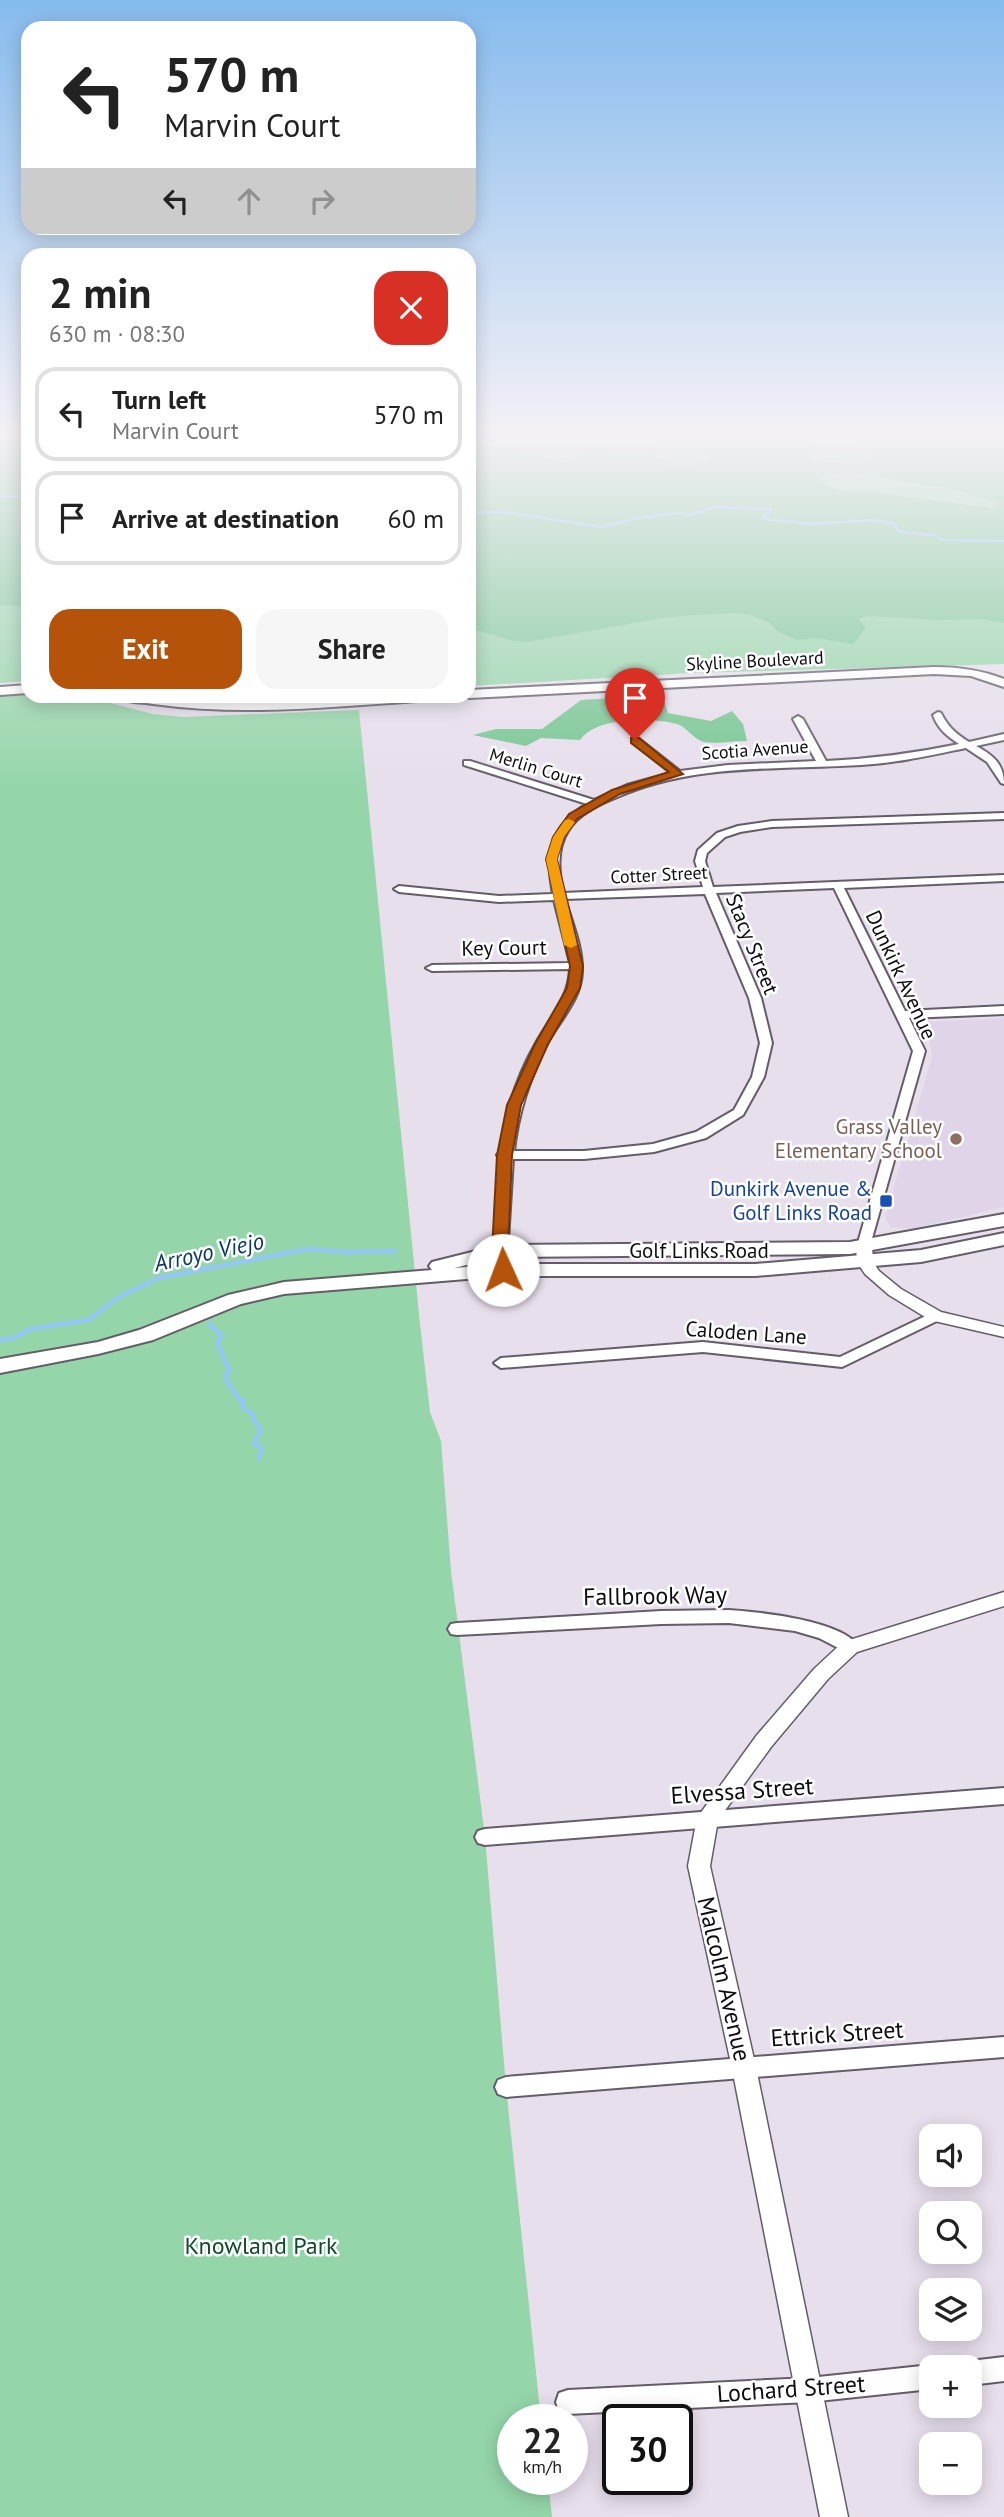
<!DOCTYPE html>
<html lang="en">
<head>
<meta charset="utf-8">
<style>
	body { margin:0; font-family:"PT Sans",sans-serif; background:#f6f6f6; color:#222; height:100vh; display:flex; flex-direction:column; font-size:26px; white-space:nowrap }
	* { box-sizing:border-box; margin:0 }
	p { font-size:23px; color:#767676 }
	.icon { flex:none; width:38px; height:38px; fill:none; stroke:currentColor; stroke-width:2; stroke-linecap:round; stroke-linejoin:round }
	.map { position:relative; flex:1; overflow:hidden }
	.drawer { position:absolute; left:21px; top:248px; width:455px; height:455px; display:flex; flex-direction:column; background:#fff; border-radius:21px; box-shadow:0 4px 18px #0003 }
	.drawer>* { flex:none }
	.hud { position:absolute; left:21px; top:21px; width:455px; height:214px; border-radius:21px; box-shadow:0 4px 18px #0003; background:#fff; color:#222; overflow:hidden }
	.fabs { position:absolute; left:919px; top:2124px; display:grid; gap:14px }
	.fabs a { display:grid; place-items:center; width:63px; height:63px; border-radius:14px; background:#fff; box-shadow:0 4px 18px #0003; font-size:35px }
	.speed { position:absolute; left:497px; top:2404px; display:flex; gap:14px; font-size:35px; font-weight:700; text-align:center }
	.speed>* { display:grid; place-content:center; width:91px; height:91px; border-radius:50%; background:#fff; box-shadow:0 4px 18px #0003; line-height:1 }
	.speed small { font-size:18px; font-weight:400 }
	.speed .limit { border:4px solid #111; border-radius:10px; background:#fff; color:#111 }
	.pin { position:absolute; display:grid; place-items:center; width:60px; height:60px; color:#fff; margin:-72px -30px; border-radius:50% 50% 50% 0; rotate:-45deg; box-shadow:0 0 7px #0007 }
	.pin .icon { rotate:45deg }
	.me { position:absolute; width:77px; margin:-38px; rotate:358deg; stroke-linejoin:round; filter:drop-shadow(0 0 5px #0008) }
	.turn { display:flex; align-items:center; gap:24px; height:147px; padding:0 28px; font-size:32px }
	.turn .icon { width:91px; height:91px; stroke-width:2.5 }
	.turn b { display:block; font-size:49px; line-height:60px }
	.lanes { display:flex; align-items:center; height:66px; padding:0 28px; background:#0003; justify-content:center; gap:35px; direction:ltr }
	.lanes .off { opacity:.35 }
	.round { display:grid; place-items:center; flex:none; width:74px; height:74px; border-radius:21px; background:#f6f6f6 }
	.headline { display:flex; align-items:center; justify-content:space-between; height:119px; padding:0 28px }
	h1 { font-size:42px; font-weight:800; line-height:52px }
	.cta { display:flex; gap:14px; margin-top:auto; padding:14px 28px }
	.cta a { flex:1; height:80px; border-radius:21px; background:#b45309; color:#fff; font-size:28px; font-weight:800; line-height:80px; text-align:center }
	.cta a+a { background:#f6f6f6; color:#222 }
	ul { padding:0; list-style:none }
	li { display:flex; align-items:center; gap:21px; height:94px; margin:0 14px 10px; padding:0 14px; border:4px solid #e0e0e0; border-radius:21px }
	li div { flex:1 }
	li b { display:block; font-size:26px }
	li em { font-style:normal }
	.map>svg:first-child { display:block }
	.built { fill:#e0d4e8 }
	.green { fill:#94d5a9 }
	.forest { fill:#77c692; fill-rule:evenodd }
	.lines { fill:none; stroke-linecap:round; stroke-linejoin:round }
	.stream-far1 { stroke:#94c6f6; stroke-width:2.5 }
	.stream { stroke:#94c6f6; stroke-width:4.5 }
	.minor-casing { stroke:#645d68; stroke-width:4 }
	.tertiary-casing { stroke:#645d68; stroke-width:3 }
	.secondary-casing { stroke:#645d68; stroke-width:4 }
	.minor { fill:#fff; fill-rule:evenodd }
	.tertiary { fill:#fff; fill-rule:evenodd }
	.secondary { fill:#fff; fill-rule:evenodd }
	.route { fill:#b45309; stroke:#753606; stroke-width:2 }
	.slow { fill:#f59e0b }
	.education-dot { fill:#8d6e63; stroke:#fff; stroke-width:2.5 }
	.transit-dot { fill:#1a4fb4; stroke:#fff; stroke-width:2.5 }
	.labels { text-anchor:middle; stroke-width:5; stroke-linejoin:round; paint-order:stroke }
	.far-street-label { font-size:18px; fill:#0f0c11; stroke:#fff }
	.street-label { font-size:21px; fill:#0f0c11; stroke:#fff }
	.education-label { font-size:21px; fill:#785e54; stroke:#fff; text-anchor:end }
	.transit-label { font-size:21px; fill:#164399; stroke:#fff; text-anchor:end }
	.water-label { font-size:23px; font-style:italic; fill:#0b3a60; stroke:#fff }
	.near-street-label { font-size:24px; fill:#0f0c11; stroke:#fff }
	.near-park-label { font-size:24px; fill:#104c2b; stroke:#fff }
</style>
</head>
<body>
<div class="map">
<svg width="1004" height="2517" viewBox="0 0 1004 2517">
	<rect width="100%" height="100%" fill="#e7dfec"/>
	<path class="built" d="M1004 1018V1207L911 1229 891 1227 885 1218 932 1057 930 1040 921 1022Z"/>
	<g class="green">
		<path d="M0 435H28V681L0 683Z"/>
		<path d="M469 435H1004L930 487 956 490 1000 503 995 508 836 489 469 510Z"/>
		<path d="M469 543 1004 583V664L691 673 469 686Z"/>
		<path d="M28 685V696L87 697 153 714 184 717 359 710 420 1324 430 1412 441 1441 451 1571 485 1837 506 2087 541 2420H513V2480H548L552 2517H0V688Z"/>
	</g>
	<g class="forest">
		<path d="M573 435H803L819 450 811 455 810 459 856 465 874 458 871 452 854 443 868 435H1004V623L983 619 940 620 868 616 859 619 866 628 853 644 816 638 797 640 777 631 770 623 750 615 733 613 668 617 527 642 510 640 469 628V443C487 446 506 447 524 451 544 455 556 466 577 459L572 455 576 451 604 448 622 454 659 449 656 443 648 441 587 439ZM669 450 709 457C697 467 682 469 667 466L671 461 655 457 660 452ZM848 472 956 490 999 503 995 508C957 503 920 499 882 493 861 490 838 494 819 482L820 477Z"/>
		<path d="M0 438 28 443V607L0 605Z"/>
		<path d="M662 695 668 713 711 721 732 711 743 724 747 741C734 741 717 744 704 742 694 740 687 727 677 724 651 717 597 716 580 740L541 738 526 746 473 735 496 729H542L581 700Z"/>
	</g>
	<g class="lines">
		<g class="stream-far1">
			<path d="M0 497 28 496"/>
			<path d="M469 513 503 512 602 527 633 519 678 513 690 515 715 507 771 509 770 513 763 517 765 519 810 524 874 520 894 524 898 530 905 533 934 535 943 540 1004 541"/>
		</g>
		<g class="stream">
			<path d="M209 1324 222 1336 217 1342 229 1370 225 1376 226 1379 237 1397 243 1400 242 1407 254 1415 253 1419 261 1430 254 1443 262 1448 259 1459"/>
			<path d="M0 1340 14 1338 30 1329 88 1320 119 1297 158 1278 308 1249 347 1252 395 1251"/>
		</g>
		<defs>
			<g id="minor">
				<path d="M938 712 941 713C948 727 956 734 969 742L1004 734V740L976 746C993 755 1004 764 1004 784L1001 783 987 762 966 748C932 755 897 763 861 765 778 770 693 763 615 798 598 805 578 814 568 831 556 850 559 873 563 893L703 887 695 861 698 850 717 833 738 826 772 821 1004 813V819L772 827 740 832 725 837 707 853 705 861 713 887 1004 875V881L844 888 905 1011 1004 1006V1014L909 1018 925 1051 869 1249H859L857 1246 913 1051 834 888 716 893 761 998 772 1043 764 1077 743 1115 706 1138 654 1152 584 1159H513L508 1241 510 1270 508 1273H498L494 1249 500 1158 497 1155 500 1152C505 1114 517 1076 536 1043 549 1019 569 998 570 969L432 971 426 968 432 965 570 963 554 900 499 902 399 892 394 889 399 886 499 896 553 894C545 853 550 826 587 804L464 765V761H470L594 800 627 785 671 773 632 742V738H638L680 771 728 765 816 761 793 719 798 716 803 719 826 761C871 759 915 753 959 744 947 736 938 729 933 715ZM705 894 749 998 760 1043 752 1077 734 1110 696 1132 653 1144 584 1151H514C518 1114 530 1077 547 1044 559 1021 581 1000 582 972 583 948 572 922 565 899Z"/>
				<path d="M936 1311 943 1316 941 1319 842 1367 703 1352 501 1368 494 1363 501 1358 703 1342 840 1357Z"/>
				<path d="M729 1610C758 1612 843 1620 859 1647L856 1652 850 1654 819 1638 795 1631 729 1623 661 1624 457 1635 451 1634 448 1629 451 1624 457 1623 661 1611Z"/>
				<path d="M1004 1788V1804L485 1845 478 1843 475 1837 478 1831 485 1829Z"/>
				<path d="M1004 2037V2057L506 2097 498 2094 495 2087 498 2080 506 2077Z"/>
				<path d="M1004 2357V2381L970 2385V2368H960L961 2364 970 2361Z"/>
				<path d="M931 2365 938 2368H931V2389L809 2402 568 2414 559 2411 556 2402 559 2393 568 2390 809 2378Z"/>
			</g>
			<g id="tertiary">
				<path d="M864 1241 872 1246 873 1262 879 1271 901 1289 941 1312 1004 1327V1337L930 1320 889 1295 865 1274 857 1262 856 1246Z"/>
				<path d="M1004 1592V1606L857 1652 828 1679 771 1747 718 1820 710 1866 756 2068 848 2517H820L732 2068 688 1866 697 1818 757 1735 814 1669 843 1642Z"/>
			</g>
			<g id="secondary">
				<path d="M934 667C959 667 981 670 1004 679V687L971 676 934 674 469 698 465 696H469V690Z"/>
				<path d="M28 685V693L0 695V687Z"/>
				<path d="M117 696 239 702 439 696 433 700C341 706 246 717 153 704 142 702 126 703 117 696Z"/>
				<path d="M1004 1214V1226L850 1254 500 1257 454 1268 503 1264H755L921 1250 1004 1233V1245L921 1262 755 1276H503L284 1294 241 1304 153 1340 98 1354 0 1373V1359L98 1342 139 1330 228 1295 284 1282 432 1270 429 1266 432 1262 500 1245 850 1242Z"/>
			</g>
		</defs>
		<use href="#minor" class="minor-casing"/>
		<use href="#tertiary" class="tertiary-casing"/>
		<use href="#secondary" class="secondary-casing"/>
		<use href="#minor" class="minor"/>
		<use href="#tertiary" class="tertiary"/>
		<use href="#secondary" class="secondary"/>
	</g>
	<linearGradient id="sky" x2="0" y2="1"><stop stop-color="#86bbee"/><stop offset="0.55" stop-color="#f4f1f6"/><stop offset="1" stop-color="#f4f1f6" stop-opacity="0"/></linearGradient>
	<rect width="1004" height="788" fill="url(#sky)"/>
	<path class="route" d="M631 738H639L683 774 620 794 577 819 564 837 557 859 583 966 580 988 548 1044 521 1105 512 1155 508 1251 511 1270 503 1275 495 1270 492 1251 497 1155 507 1105 535 1044 567 988 570 966 546 859 553 837 569 814 612 790 669 772 631 743Z"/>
	<path class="slow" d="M569 819 575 822 564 837 557 859 577 945 571 948 564 945 546 859 553 837 565 820Z"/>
	<circle class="education-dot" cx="956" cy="1139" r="7"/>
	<rect class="transit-dot" x="879" y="1194" width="14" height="14" rx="3.5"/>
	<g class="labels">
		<g class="far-street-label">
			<text transform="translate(755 661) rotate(-3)" y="6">Skyline Boulevard</text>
			<text transform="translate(755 750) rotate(-4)" y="6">Scotia Avenue</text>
			<text transform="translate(536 768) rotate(17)" y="6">Merlin Court</text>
			<text transform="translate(659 875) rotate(-3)" y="6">Cotter Street</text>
		</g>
		<g class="street-label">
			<text transform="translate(752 944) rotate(68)" y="7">Stacy Street</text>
			<text transform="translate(504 948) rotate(-1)" y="7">Key Court</text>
			<text transform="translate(901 975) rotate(65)" y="7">Dunkirk Avenue</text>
			<text x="699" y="1258">Golf Links Road</text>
			<text transform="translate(746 1333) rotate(4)" y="7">Caloden Lane</text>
		</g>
		<g class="education-label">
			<text x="942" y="1134">Grass Valley<tspan x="942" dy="24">Elementary School</tspan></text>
		</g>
		<g class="transit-label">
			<text x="872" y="1196">Dunkirk Avenue &amp;<tspan x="872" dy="24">Golf Links Road</tspan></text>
		</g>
		<g class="water-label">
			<text transform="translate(209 1252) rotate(-12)" y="8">Arroyo Viejo</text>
		</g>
		<g class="near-street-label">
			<text transform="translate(655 1596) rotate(-1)" y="8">Fallbrook Way</text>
			<text transform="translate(742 1791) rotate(-4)" y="8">Elvessa Street</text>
			<text transform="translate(724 1979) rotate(77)" y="8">Malcolm Avenue</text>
			<text transform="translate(837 2034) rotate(-4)" y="8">Ettrick Street</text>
			<text transform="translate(791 2389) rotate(-4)" y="8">Lochard Street</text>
		</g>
		<g class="near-park-label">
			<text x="261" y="2254">Knowland Park</text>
		</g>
	</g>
</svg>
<div class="fabs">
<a><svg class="icon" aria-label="sound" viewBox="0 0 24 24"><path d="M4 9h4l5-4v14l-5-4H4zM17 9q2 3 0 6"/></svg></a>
<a><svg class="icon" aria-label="search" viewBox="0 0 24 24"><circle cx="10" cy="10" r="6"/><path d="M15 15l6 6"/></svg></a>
<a><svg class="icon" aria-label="layers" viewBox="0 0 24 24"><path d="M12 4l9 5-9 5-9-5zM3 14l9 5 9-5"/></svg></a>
<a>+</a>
<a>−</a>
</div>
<div class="speed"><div>22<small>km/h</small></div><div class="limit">30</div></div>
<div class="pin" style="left:635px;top:740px;background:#d93025"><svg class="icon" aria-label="arrive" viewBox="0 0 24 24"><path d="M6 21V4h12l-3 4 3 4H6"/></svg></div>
<svg class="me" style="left:503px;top:1270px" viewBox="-20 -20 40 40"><circle r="19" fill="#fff"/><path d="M0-13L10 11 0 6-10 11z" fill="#b45309"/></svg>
<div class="hud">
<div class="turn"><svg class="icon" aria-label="left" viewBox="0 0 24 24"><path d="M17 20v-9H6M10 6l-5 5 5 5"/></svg><div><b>570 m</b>Marvin Court</div></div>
<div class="lanes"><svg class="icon" aria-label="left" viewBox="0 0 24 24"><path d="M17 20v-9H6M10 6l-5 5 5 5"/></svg><svg class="icon off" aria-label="ahead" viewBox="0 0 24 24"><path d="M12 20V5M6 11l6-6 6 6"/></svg><svg class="icon off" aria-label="right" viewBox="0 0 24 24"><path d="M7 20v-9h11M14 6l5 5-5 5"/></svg></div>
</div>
<section class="drawer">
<div class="headline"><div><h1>2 min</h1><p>630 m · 08:30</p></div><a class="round" style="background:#d93025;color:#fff"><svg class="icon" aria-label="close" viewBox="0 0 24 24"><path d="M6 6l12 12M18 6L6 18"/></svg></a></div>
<ul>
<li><svg class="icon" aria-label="left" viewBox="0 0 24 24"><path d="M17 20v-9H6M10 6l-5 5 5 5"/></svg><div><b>Turn left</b><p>Marvin Court</p></div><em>570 m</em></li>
<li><svg class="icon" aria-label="arrive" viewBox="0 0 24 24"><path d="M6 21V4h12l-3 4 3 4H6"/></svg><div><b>Arrive at destination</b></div><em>60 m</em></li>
</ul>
<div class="cta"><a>Exit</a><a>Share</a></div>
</section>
</div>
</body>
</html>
